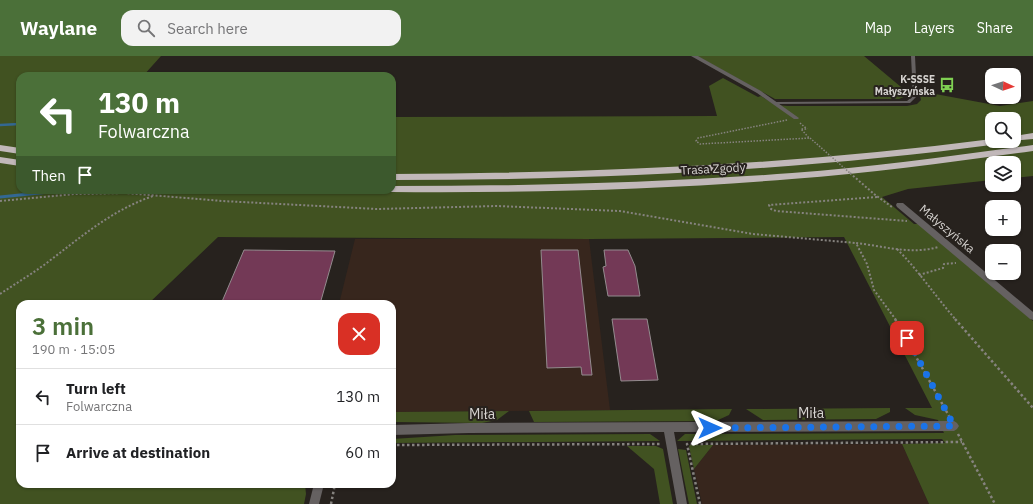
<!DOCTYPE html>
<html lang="en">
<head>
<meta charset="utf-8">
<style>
	body { margin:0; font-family:"IBM Plex Sans",sans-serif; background:#f2f2f2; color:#202124; height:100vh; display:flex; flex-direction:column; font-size:15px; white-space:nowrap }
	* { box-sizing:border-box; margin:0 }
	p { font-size:13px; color:#757577 }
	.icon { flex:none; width:22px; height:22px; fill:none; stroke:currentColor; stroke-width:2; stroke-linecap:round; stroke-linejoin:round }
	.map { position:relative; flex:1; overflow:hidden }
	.side { position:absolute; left:16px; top:244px; width:380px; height:188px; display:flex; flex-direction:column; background:#fff; border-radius:12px; box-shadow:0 1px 3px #0004 }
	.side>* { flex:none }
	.top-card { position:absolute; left:16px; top:16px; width:380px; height:122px; border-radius:12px; box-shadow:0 1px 3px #0004; background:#4b7039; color:#fff; overflow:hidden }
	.needle { width:26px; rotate:93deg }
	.controls { position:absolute; left:985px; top:12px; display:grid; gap:8px }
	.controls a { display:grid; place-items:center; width:36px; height:36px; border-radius:8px; background:#fff; box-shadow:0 1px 3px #0004; font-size:20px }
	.pin { position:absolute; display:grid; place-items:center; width:34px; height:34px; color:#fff; margin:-17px; border-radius:8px; box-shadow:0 2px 6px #0006 }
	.me { position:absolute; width:44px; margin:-22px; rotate:90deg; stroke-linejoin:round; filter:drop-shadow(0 0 3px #0008) }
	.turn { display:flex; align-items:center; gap:14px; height:84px; padding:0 16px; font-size:18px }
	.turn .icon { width:52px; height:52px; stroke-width:2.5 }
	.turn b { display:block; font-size:28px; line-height:34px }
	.then { display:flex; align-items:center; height:38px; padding:0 16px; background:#0003; gap:8px; font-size:15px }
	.round { display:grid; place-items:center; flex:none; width:42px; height:42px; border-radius:12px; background:#f2f2f2 }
	.head { display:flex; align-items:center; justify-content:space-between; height:68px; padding:0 16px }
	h1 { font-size:24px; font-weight:600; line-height:30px; color:#4b7039 }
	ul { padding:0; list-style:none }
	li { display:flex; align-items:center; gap:12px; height:56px; padding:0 16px; border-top:1px solid #e0e0e0 }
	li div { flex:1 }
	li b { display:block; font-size:15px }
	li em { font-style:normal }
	header { display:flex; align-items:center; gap:24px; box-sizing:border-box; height:56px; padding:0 20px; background:#4b7039; color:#fff }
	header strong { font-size:19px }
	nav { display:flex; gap:22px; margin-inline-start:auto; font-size:14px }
	.search { width:280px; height:36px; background:#f2f2f2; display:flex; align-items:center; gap:10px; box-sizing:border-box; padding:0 14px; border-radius:12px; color:#757577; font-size:15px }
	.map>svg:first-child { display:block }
	.commercial { fill:#37261d }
	.green { fill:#415221; fill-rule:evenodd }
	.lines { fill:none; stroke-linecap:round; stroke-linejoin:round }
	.stream-far1 { stroke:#336892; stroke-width:2.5 }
	.stream { stroke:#336892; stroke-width:3 }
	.building { fill:#733956; stroke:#948c8f }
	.path-far2 { stroke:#86837f; stroke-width:1.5; stroke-dasharray:1.5 1.5; stroke-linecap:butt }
	.path-far1 { stroke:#86837f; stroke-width:2; stroke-dasharray:2 2; stroke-linecap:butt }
	.path { stroke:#86837f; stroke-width:2.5; stroke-dasharray:2.5 2.5; stroke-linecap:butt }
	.lane { fill:#656161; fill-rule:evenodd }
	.street { fill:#656161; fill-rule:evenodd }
	.highway { fill:#c1b8b9; fill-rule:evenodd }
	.path-bridge-far1 { stroke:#86837f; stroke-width:1.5; stroke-dasharray:1.5 1.5; stroke-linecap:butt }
	.path-bridge { stroke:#86837f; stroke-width:2; stroke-dasharray:2 2; stroke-linecap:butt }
	.route { stroke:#1a73e8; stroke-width:7; stroke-dasharray:0 12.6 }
	.labels { text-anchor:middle; stroke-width:4; stroke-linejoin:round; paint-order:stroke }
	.far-poi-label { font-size:10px; font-weight:bold; fill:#d6d3d0; stroke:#27221e; text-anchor:end }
	.street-label { font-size:12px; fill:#d6d3d0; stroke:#27221e }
	.near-street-label { font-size:14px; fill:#d6d3d0; stroke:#27221e }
</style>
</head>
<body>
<header>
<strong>Waylane</strong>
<div class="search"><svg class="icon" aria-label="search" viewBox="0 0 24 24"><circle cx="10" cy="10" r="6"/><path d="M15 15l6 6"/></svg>Search here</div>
<nav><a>Map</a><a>Layers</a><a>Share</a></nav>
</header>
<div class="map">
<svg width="1033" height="448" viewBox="0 0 1033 448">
	<rect width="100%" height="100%" fill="#27221e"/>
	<g class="commercial">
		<path d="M355 183H589L610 354 392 356V248H339Z"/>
		<path d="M902 388 929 448H702L694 413 713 389Z"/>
	</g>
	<g class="green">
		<path d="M0 0H161L143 20H20V134H392V61L717 60 709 30 723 22 758 41 761 40 775 49 788 50H907L917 48 921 44 919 35 1000 50 1033 45V120L1014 122V107H992V124L908 133 882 141 914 168H919L1033 265V448H929L902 388 945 387 942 383 677 385 685 378 944 377 938 364 915 359 905 352H932L844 181 589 183 218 181 148 248H20V428H305L306 438 304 448H0ZM992 63H1014V85H992Z"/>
		<path d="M697 0H864L901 31 905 32 906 40 899 43H775Z"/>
		<path d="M890 352V356L876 363 763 364 746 353Z"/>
		<path d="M732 353 729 359 716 365 534 366 529 355Z"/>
		<path d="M509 355 497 364 482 367 392 366V356Z"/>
		<path d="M650 378 660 385 392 387V383L455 379Z"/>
		<path d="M690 389H713L694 413 689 390Z"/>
		<path d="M627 390H656L663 393 673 448H660L654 413Z"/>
		<path d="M678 393 686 394 697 448H689Z"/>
	</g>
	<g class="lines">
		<path class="stream-far1" d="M0 69 20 68"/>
		<path class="stream" d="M0 141 69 134"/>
	</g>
	<g class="building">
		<path d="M244 194 335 195 320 248H221Z"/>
		<path d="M541 194H578L592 319H582L581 311 547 312Z"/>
		<path d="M604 194H628L635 210 640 240H608L603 211 606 210Z"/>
		<path d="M612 263H647L658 324 621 325Z"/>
	</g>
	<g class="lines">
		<g class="path-far2">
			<path d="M787 64 698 82 696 85 700 88 810 82"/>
			<path d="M800 67 807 73"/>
			<path d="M806 73H801L809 82"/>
		</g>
		<g class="path-far1">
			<path d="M874 138 892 151"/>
			<path d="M877 141 769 149 771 153 776 155 907 165"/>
			<path d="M0 145 75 138 126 137 222 145 377 153 497 150 620 155 753 178 856 187"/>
			<path d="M897 193C919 215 936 241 956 264"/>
			<path d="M919 219 943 212 944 208 956 207"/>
			<path d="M0 238C15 228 30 219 44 209 80 182 110 155 153 140"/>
			<path d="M896 264 874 234 867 208 856 187C883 190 911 199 938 191"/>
		</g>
		<g class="path">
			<path d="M895 263 949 360"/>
			<path d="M955 263 1033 352"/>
			<path d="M958 378 995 448"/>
			<path d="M392 389 662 388"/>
			<path d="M331 448 335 428"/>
			<path d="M700 448 687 388 962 386"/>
		</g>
		<path class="lane" d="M911 0H915L917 40 910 47 776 48 774 47 776 46 907 45 913 40Z"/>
		<g class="street">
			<path d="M691 0H698L761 35 799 62 798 63H794L757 37Z"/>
			<path d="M897 147H903L1033 256V264L1030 263 897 151 896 149Z"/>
			<path d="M954 365 957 367 959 370 957 373 954 375 674 376 687 448H677L664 376 469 377 392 379V369L469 367Z"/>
			<path d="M314 428H324L319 448H309Z"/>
		</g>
		<g class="highway">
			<path d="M1033 77V83L1011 85H1014V80Z"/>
			<path d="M992 83V85H1004L999 88C796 115 597 124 392 124V118C593 117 793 109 992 83Z"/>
			<path d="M0 89 20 92V98L0 95Z"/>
			<path d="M1033 89V95C953 106 873 117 792 123 659 134 526 137 392 136L387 134H392V130C526 130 659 127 792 117 873 111 953 100 1033 89Z"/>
			<path d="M0 101 20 104V110L0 107Z"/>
		</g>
		<path class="path-bridge-far1" d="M810 82 851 118"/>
		<path class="path-bridge" d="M850 117 874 138"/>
	</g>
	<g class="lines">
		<path class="route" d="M710 372 954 370 907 282"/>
	</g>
	<defs>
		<symbol id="bus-bare" viewBox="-9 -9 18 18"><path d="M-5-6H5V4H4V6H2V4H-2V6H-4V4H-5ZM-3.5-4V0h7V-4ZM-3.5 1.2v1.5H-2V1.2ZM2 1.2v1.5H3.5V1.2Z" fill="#7fd052" stroke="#27221e" stroke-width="2.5" paint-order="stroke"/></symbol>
	</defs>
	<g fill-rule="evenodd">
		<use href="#bus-bare" x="936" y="18" width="22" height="22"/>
	</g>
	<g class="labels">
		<g class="far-poi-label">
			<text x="935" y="27">K-SSSE<tspan x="935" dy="12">Małyszyńska</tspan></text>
		</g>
		<g class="street-label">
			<text transform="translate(713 113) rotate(-3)" y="4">Trasa Zgody</text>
			<text transform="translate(947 173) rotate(40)" y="4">Małyszyńska</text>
		</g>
		<g class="near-street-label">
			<text x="811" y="362">Miła</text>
			<text x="482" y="363">Miła</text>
		</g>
	</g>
</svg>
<div class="controls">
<a><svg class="needle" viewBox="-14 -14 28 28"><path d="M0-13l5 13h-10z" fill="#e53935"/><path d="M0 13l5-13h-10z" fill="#757577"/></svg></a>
<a><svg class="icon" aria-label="search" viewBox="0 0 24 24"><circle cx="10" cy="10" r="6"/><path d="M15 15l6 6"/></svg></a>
<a><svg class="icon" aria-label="layers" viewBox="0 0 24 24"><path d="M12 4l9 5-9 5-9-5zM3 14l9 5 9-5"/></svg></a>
<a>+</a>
<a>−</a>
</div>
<div class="pin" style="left:907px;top:282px;background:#d93025"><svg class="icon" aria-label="arrive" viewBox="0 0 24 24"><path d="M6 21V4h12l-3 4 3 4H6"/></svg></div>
<svg class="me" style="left:710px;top:372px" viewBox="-20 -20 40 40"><path d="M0-17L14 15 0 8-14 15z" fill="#1a73e8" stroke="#fff" stroke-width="4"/></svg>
<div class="top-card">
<div class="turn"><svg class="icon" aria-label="left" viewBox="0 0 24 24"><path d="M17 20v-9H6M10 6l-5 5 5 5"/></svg><div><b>130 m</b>Folwarczna</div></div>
<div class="then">Then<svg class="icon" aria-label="arrive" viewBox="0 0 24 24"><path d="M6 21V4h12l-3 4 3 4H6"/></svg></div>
</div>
<section class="side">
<div class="head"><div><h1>3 min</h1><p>190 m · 15:05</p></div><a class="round" style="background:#d93025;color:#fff"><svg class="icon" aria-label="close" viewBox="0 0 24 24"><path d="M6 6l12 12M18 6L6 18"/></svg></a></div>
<ul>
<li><svg class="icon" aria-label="left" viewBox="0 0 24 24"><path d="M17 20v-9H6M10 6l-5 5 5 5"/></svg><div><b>Turn left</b><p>Folwarczna</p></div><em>130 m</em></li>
<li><svg class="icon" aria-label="arrive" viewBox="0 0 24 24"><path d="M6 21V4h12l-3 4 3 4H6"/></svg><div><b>Arrive at destination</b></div><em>60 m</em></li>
</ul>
</section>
</div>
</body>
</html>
